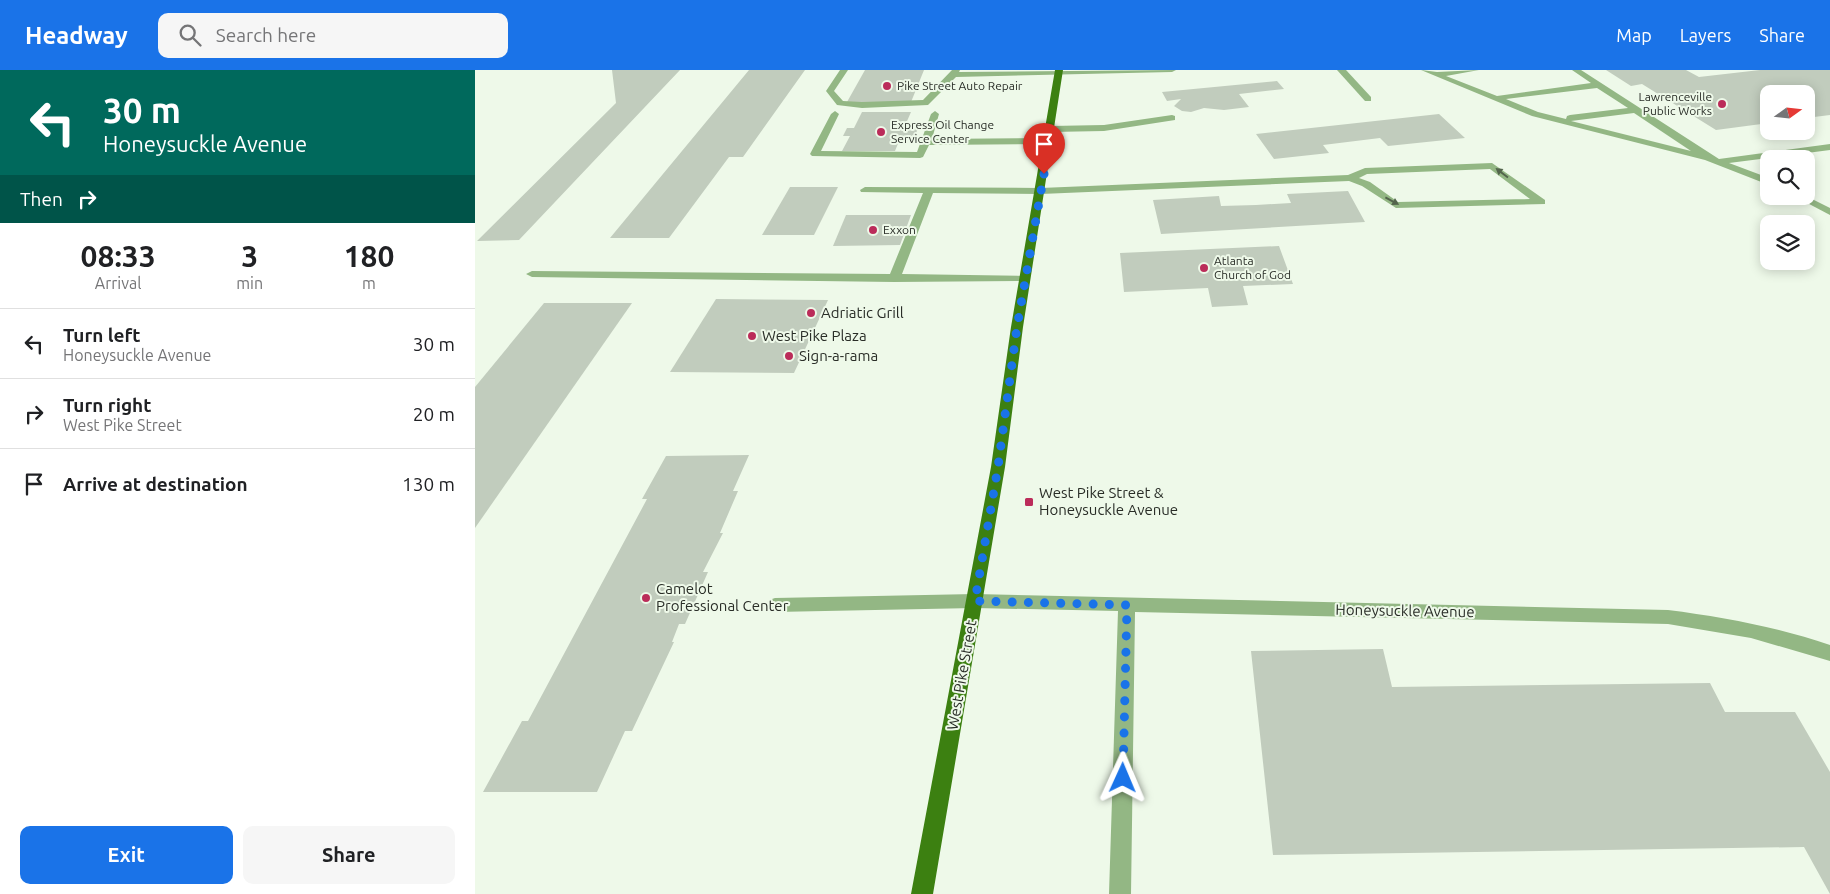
<!DOCTYPE html>
<html lang="en">
<head>
<meta charset="utf-8">
<style>
	body { margin:0; font-family:Ubuntu,sans-serif; background:#f6f6f6; color:#202124; height:100vh; display:flex; flex-direction:column; font-size:19px; white-space:nowrap }
	* { box-sizing:border-box; margin:0 }
	p { font-size:16px; color:#757577 }
	.icon { flex:none; width:28px; height:28px; fill:none; stroke:currentColor; stroke-width:2; stroke-linecap:round; stroke-linejoin:round }
	.map { position:relative; flex:1; overflow:hidden }
	.details { display:flex; flex-direction:column; background:#fff; width:475px }
	.details>* { flex:none }
	.guide { background:#00695c; color:#fff; overflow:hidden }
	.needle { width:32px; rotate:75deg }
	.buttons { position:absolute; left:1285px; top:15px; display:grid; gap:10px }
	.buttons a { display:grid; place-items:center; width:55px; height:55px; border-radius:10px; background:#fff; box-shadow:0 2px 12px #0003; font-size:25px }
	.pin { position:absolute; display:grid; place-items:center; width:42px; height:42px; color:#fff; margin:-51px -21px; border-radius:50% 50% 50% 0; rotate:-45deg; box-shadow:0 0 5px #0007 }
	.pin .icon { rotate:45deg }
	.me { position:absolute; width:55px; margin:-28px; rotate:1deg; stroke-linejoin:round; filter:drop-shadow(0 0 4px #0008) }
	.turn { display:flex; align-items:center; gap:18px; height:105px; padding:0 20px; font-size:22px }
	.turn .icon { width:65px; height:65px; stroke-width:2.5 }
	.turn b { display:block; font-size:35px; line-height:42px }
	.then { display:flex; align-items:center; height:48px; padding:0 20px; background:#0003; gap:10px; font-size:19px }
	.eta { display:flex; justify-content:space-evenly; align-items:center; height:85px; text-align:center }
	.eta b { font-size:30px; font-weight:700; line-height:35px }
	.primary-button { display:flex; gap:10px; margin-top:auto; padding:10px 20px }
	.primary-button a { flex:1; height:58px; border-radius:10px; background:#1a73e8; color:#fff; font-size:20px; font-weight:700; line-height:58px; text-align:center }
	.primary-button a+a { background:#f6f6f6; color:#202124 }
	ul { padding:0; list-style:none }
	li { display:flex; align-items:center; gap:15px; height:70px; padding:0 20px; border-top:1px solid #e0e0e0 }
	li div { flex:1 }
	li b { display:block; font-size:19px }
	li em { font-style:normal }
	header { display:flex; align-items:center; gap:30px; box-sizing:border-box; height:70px; padding:0 25px; background:#1a73e8; color:#fff }
	header strong { font-size:24px }
	nav { display:flex; gap:28px; margin-inline-start:auto; font-size:18px }
	.search { width:350px; height:45px; background:#f6f6f6; display:flex; align-items:center; gap:12px; box-sizing:border-box; padding:0 18px; border-radius:10px; color:#757577; font-size:19px }
	main { display:flex; flex:1; min-height:0 }
	.map>svg:first-child { display:block }
	.building { fill:#c1ccbd }
	.lines { fill:none; stroke-linecap:round; stroke-linejoin:round }
	.minor { fill:#93b784; fill-rule:evenodd }
	.major { fill:#3c8011; fill-rule:evenodd }
	.oneway { fill:#53644c }
	.route { stroke:#1a73e8; stroke-width:9; stroke-dasharray:0 16.2 }
	.poi-dot { fill:#bb2c5a; stroke:#eef9e9; stroke-width:2 }
	.labels { text-anchor:middle; stroke-width:4; stroke-linejoin:round; paint-order:stroke }
	.far-poi-label { font-size:12px; fill:#292d27; stroke:#eef9e9; text-anchor:start }
	.poi-label { font-size:15px; fill:#292d27; stroke:#eef9e9; text-anchor:start }
	.street-label { font-size:15px; fill:#292d27; stroke:#eef9e9 }
</style>
</head>
<body>
<header>
<strong>Headway</strong>
<div class="search"><svg class="icon" aria-label="search" viewBox="0 0 24 24"><circle cx="10" cy="10" r="6"/><path d="M15 15l6 6"/></svg>Search here</div>
<nav><a>Map</a><a>Layers</a><a>Share</a></nav>
</header>
<main>
<section class="details">
<div class="guide">
<div class="turn"><svg class="icon" aria-label="left" viewBox="0 0 24 24"><path d="M17 20v-9H6M10 6l-5 5 5 5"/></svg><div><b>30 m</b>Honeysuckle Avenue</div></div>
<div class="then">Then<svg class="icon" aria-label="right" viewBox="0 0 24 24"><path d="M7 20v-9h11M14 6l5 5-5 5"/></svg></div>
</div>
<div class="eta">
<div><b>08:33</b><p>Arrival</p></div>
<div><b>3</b><p>min</p></div>
<div><b>180</b><p>m</p></div>
</div>
<ul>
<li><svg class="icon" aria-label="left" viewBox="0 0 24 24"><path d="M17 20v-9H6M10 6l-5 5 5 5"/></svg><div><b>Turn left</b><p>Honeysuckle Avenue</p></div><em>30 m</em></li>
<li><svg class="icon" aria-label="right" viewBox="0 0 24 24"><path d="M7 20v-9h11M14 6l5 5-5 5"/></svg><div><b>Turn right</b><p>West Pike Street</p></div><em>20 m</em></li>
<li><svg class="icon" aria-label="arrive" viewBox="0 0 24 24"><path d="M6 21V4h12l-3 4 3 4H6"/></svg><div><b>Arrive at destination</b></div><em>130 m</em></li>
</ul>
<div class="primary-button"><a>Exit</a><a>Share</a></div>
</section>
<div class="map">
<svg width="1355" height="824" viewBox="0 0 1355 824">
	<rect width="100%" height="100%" fill="#eef9e9"/>
	<g class="building">
		<path d="M137 0H205L44 170 2 171 141 33Z"/>
		<path d="M274 0H330L268 87H254L194 168H135Z"/>
		<path d="M390 0H449L436 32H372Z"/>
		<path d="M1131 0H1211L1224 7 1285 0H1355V45L1331 48V24H1294V53L1241 60 1167 14 1156 16Z"/>
		<path d="M802 11 809 19 764 24 774 37 749 40 729 38 716 42 707 41 699 36 706 29 692 31 687 22Z"/>
		<path d="M387 42H436L429 58H443L440 66H426L420 81H367L375 66H368L372 58H379Z"/>
		<path d="M964 44 990 68 913 76 905 68 848 75 854 83 799 89 781 64Z"/>
		<path d="M315 117H363L339 165H287Z"/>
		<path d="M873 121 890 152 686 164 678 130 744 126 746 136 781 135 816 133 812 124Z"/>
		<path d="M371 145H436L425 175 358 176Z"/>
		<path d="M804 176 818 214 768 216 773 235 737 237 733 218 649 222 645 183Z"/>
		<path d="M241 229 353 230 319 303 195 302Z"/>
		<path d="M69 233H157L0 458V317Z"/>
		<path d="M274 385 258 421H263L245 463H248L228 502H233L210 554H204L197 572H199L157 661H150L122 722H8L47 651H53L172 429H167L191 386Z"/>
		<path d="M908 579 917 617 1235 613 1250 642H1320L1355 702V824L1329 777 798 785 776 581Z"/>
	</g>
	<g class="lines">
		<g class="minor">
			<path d="M365 0H373L359 21 368 31 387 32 448 30 477 0H485L484 2 701 0 697 2 481 7 453 35 387 38 362 35 351 21Z"/>
			<path d="M862 0H871L896 27V31H890Z"/>
			<path d="M946 0 962 2 1004 0 971 6 1022 26 1116 13 1097 0H1106L1244 89 1355 74V80L1254 93 1294 108V115L1230 90 1057 46ZM1122 18 1153 38 1095 45 1092 46 1091 49 1063 42 1031 29ZM1159 43 1216 81 1096 51Z"/>
			<path d="M360 41 364 44 346 81 442 82 456 44 460 41 464 44 457 69 574 68 579 71 574 74 454 75 448 87 445 88 337 86 335 84 356 44Z"/>
			<path d="M697 45 700 46V50L629 61 576 62 571 59 576 56 629 55Z"/>
			<path d="M1017 93 1070 130V134L921 138 887 116 874 111 566 124 458 123 427 204 551 206 555 207V211L419 212 57 207 51 204 57 201 415 204 448 123 386 122 385 120 390 117 566 118 873 105 890 98ZM1015 99 1055 129 923 132 895 112 884 108 892 104Z"/>
			<path d="M1319 126H1331L1355 138V145Z"/>
			<path d="M500 524 1193 540C1248 547 1302 557 1355 575V591L1276 568 1193 554 660 542 656 824H634L643 541 500 538 300 542 294 540 291 535 294 530 300 528Z"/>
		</g>
		<path class="major" d="M580 0H588L548 257 530 397 458 824H436L516 397 536 257Z"/>
	</g>
	<defs><path id="oneway-solid" d="M-6-.8H1V-3.2L6.5 0L1 3.2V.8H-6Z" transform="scale(1.25)"/></defs>
	<g class="oneway">
		<use href="#oneway-solid" transform="translate(1027 103) rotate(-143)"/>
		<use href="#oneway-solid" transform="translate(917 131) rotate(28)"/>
	</g>
	<g class="lines">
		<path class="route" d="M569 104 542 257 523 397 500 531 652 535 648 708"/>
	</g>
	<g class="poi-dot">
		<circle cx="412" cy="16" r="5"/>
		<circle cx="1247" cy="34" r="5"/>
		<circle cx="406" cy="62" r="5"/>
		<circle cx="398" cy="160" r="5"/>
		<circle cx="729" cy="198" r="5"/>
		<circle cx="336" cy="243" r="5"/>
		<circle cx="277" cy="266" r="5"/>
		<circle cx="314" cy="286" r="5"/>
		<rect x="549" y="427" width="10" height="10" rx="2.5"/>
		<circle cx="171" cy="528" r="5"/>
	</g>
	<g class="labels">
		<g class="far-poi-label">
			<text x="422" y="20">Pike Street Auto Repair</text>
			<text x="1237" y="31" text-anchor="end">Lawrenceville<tspan x="1237" dy="14">Public Works</tspan></text>
			<text x="416" y="59">Express Oil Change<tspan x="416" dy="14">Service Center</tspan></text>
			<text x="408" y="164">Exxon</text>
			<text x="739" y="195">Atlanta<tspan x="739" dy="14">Church of God</tspan></text>
		</g>
		<g class="poi-label">
			<text x="346" y="248">Adriatic Grill</text>
			<text x="287" y="271">West Pike Plaza</text>
			<text x="324" y="291">Sign-a-rama</text>
			<text x="564" y="428">West Pike Street &amp;<tspan x="564" dy="17">Honeysuckle Avenue</tspan></text>
			<text x="181" y="524">Camelot<tspan x="181" dy="17">Professional Center</tspan></text>
		</g>
		<g class="street-label">
			<text transform="translate(930 541) rotate(1)" y="5">Honeysuckle Avenue</text>
			<text transform="translate(487 605) rotate(-80)" y="5">West Pike Street</text>
		</g>
	</g>
</svg>
<div class="buttons">
<a><svg class="needle" viewBox="-14 -14 28 28"><path d="M0-13l5 13h-10z" fill="#e53935"/><path d="M0 13l5-13h-10z" fill="#757577"/></svg></a>
<a><svg class="icon" aria-label="search" viewBox="0 0 24 24"><circle cx="10" cy="10" r="6"/><path d="M15 15l6 6"/></svg></a>
<a><svg class="icon" aria-label="layers" viewBox="0 0 24 24"><path d="M12 4l9 5-9 5-9-5zM3 14l9 5 9-5"/></svg></a>
</div>
<div class="pin" style="left:569px;top:104px;background:#d93025"><svg class="icon" aria-label="arrive" viewBox="0 0 24 24"><path d="M6 21V4h12l-3 4 3 4H6"/></svg></div>
<svg class="me" style="left:648px;top:708px" viewBox="-20 -20 40 40"><path d="M0-17L14 15 0 8-14 15z" fill="#1a73e8" stroke="#fff" stroke-width="4"/></svg>
</div>
</main>
</body>
</html>
